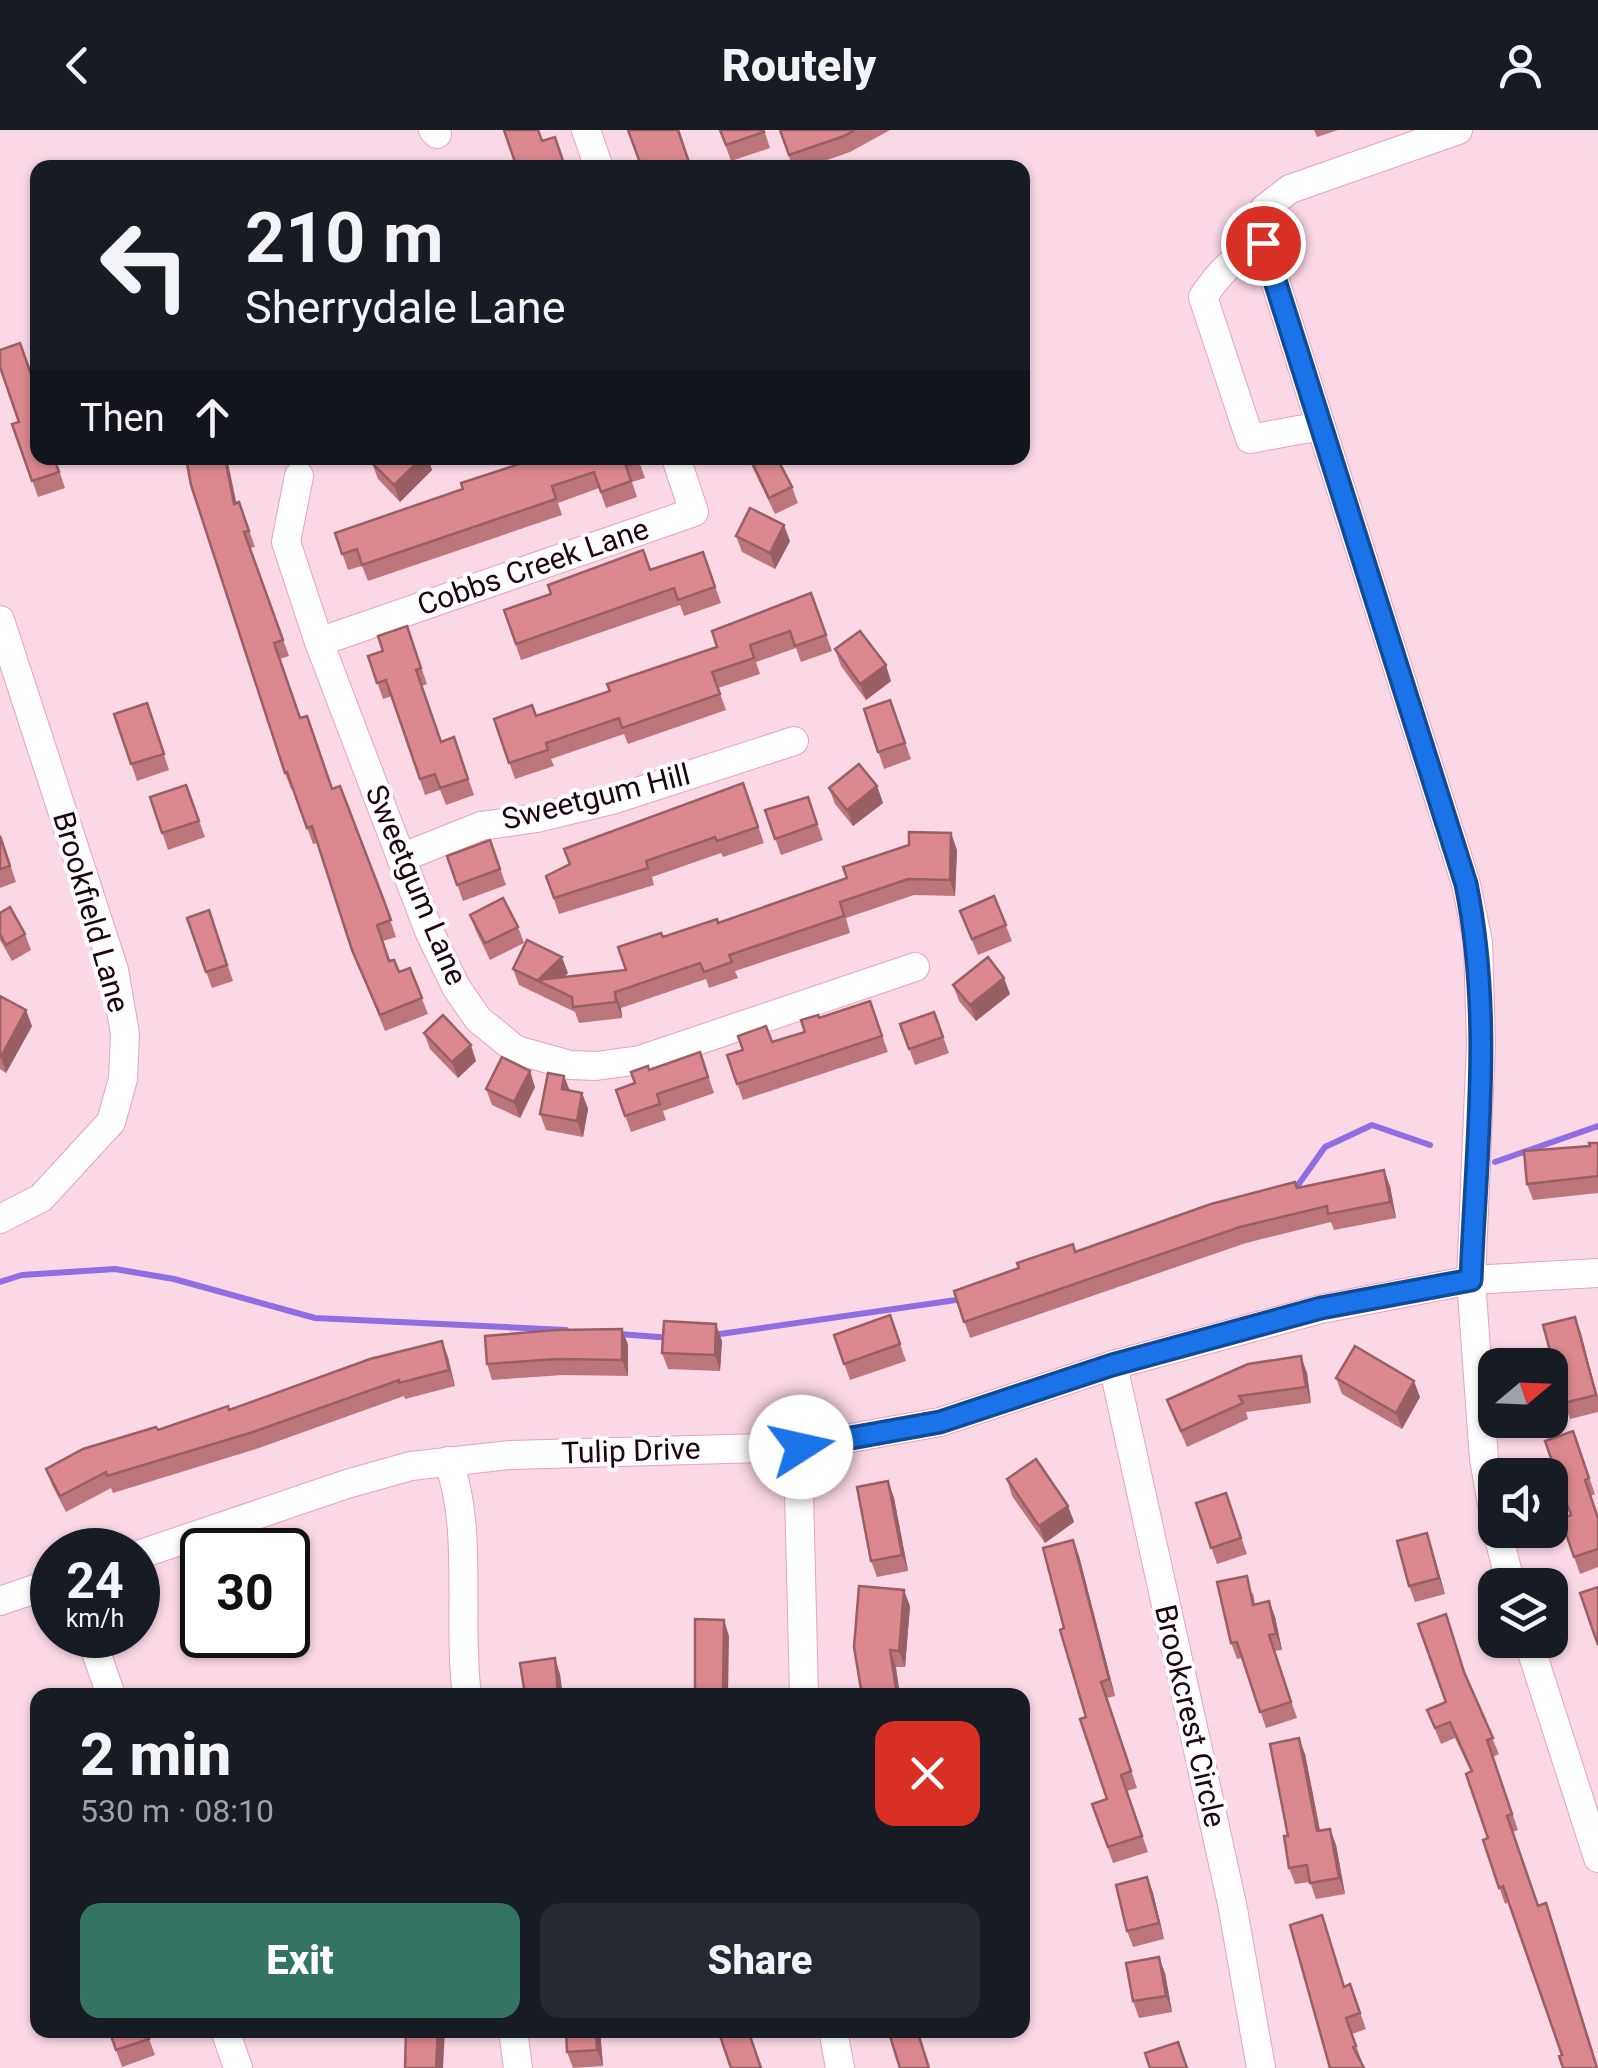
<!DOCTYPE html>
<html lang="en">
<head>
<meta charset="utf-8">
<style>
	body { margin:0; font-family:Roboto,sans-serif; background:#242831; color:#f1f3f6; height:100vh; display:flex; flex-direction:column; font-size:38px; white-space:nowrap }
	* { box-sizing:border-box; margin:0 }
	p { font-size:32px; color:#9ea1a6 }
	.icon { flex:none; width:55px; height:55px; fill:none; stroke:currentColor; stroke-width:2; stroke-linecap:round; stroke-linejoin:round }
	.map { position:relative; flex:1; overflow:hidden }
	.details { position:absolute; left:30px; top:1558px; width:1000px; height:350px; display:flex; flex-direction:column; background:#171b24; border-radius:20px; box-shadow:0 2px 8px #0004 }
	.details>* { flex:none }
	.top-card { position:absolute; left:30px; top:30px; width:1000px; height:305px; border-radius:20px; box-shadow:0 2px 8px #0004; background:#171b24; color:#f1f3f6; overflow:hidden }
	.needle { width:65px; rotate:71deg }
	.tools { position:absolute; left:1478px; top:1218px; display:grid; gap:20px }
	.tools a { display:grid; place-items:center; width:90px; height:90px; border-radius:20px; background:#171b24; box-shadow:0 2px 8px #0004; font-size:50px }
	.speed { position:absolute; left:30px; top:1398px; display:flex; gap:20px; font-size:50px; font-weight:700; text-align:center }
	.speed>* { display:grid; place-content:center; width:130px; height:130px; border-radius:50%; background:#171b24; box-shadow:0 2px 8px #0004; line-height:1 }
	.speed small { font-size:25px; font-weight:400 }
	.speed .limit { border:5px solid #111; border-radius:15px; background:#fff; color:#111 }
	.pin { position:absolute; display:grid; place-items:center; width:85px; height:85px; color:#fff; margin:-42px; border:5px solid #fff; border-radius:50%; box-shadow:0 2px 10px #0007 }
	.me { position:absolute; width:110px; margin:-55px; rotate:80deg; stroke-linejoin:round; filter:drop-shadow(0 0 8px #0008) }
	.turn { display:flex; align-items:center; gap:35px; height:210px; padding:0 50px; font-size:45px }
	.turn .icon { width:130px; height:130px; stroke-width:2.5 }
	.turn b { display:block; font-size:70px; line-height:85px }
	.then { display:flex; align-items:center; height:95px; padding:0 50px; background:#0003; gap:20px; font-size:38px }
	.round { display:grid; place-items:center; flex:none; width:105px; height:105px; border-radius:20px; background:#242831 }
	.headline { display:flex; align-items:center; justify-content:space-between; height:170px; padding:0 50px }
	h1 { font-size:60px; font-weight:800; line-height:75px }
	.action { display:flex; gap:20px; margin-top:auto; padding:20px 50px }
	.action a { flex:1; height:115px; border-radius:20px; background:#337463; color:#fff; font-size:40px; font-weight:800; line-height:115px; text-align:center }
	.action a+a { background:#242831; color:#f1f3f6 }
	header { display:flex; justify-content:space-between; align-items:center; height:130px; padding:0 50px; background:#171b24; font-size:45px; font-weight:800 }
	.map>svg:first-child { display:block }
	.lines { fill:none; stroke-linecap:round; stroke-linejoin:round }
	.stream { stroke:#8e6ee1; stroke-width:6 }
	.minor-casing { stroke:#ef9fbf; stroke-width:30 }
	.minor { stroke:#fff; stroke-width:28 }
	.wall { fill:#bd757c }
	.shaded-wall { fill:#9a5f65 }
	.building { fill:#dc8890; stroke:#9a5f65; stroke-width:2.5 }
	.route-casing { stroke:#114b97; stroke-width:25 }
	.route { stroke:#1a73e8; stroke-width:18 }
	.labels { text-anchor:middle; stroke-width:8; stroke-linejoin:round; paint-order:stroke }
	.street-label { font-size:30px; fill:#1f0511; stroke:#fff }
</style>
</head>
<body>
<header><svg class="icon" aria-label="back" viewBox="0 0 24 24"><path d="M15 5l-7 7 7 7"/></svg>Routely<svg class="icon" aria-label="person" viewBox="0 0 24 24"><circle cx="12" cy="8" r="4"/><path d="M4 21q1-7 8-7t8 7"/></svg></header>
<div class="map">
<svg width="1598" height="1938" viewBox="0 0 1598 1938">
	<rect width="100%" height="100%" fill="#fad8e5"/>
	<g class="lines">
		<g class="stream">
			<path d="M1495 1032 1598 996"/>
			<path d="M1293 1062 1325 1017 1372 995 1430 1015"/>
			<path d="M0 1152 22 1145 115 1139 174 1149 315 1188 566 1200"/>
			<path d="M619 1204 671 1208"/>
			<path d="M713 1205 963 1169"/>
		</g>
		<defs>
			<g id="minor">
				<path d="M433 0 437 4"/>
				<path d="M586 0 599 38"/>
				<path d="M1458 0 1290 59 1264 79 1263 113 1466 754 1478 812 1481 913 1471 1150 1484 1329 1495 1391"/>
				<path d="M1263 113C1235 127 1220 141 1203 167L1250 309 1321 296"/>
				<path d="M299 346 286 412 319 512 429 801 456 857 478 889 516 920 570 935 596 936 640 930 915 837"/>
				<path d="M0 490 114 840 125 904 123 949 111 992 41 1068 0 1089"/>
				<path d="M319 512 694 382 676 328"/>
				<path d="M401 728 481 696 537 688 612 670 794 611"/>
				<path d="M1113 1235 1232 1774 1261 1938"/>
				<path d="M801 1317 799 1363 804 1565"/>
				<path d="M448 1331C474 1397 457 1493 467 1565"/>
				<path d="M1497 1400 1511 1455"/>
				<path d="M138 1425 347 1354 411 1336 510 1325 801 1317 940 1292 1113 1235 1321 1179 1471 1150 1598 1143"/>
				<path d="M0 1471 52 1453"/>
				<path d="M90 1505 111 1565"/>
				<path d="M1528 1510 1598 1728"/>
				<path d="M225 1900 238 1938"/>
				<path d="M513 1900 518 1938"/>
				<path d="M833 1900 840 1938"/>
			</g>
		</defs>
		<use href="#minor" class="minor-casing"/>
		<use href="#minor" class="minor"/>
	</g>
	<g class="wall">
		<path d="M720 0H764L770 18 731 31Z"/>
		<path d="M780 0H890L850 22 805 38H793Z"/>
		<path d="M1314 0H1338L1317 7Z"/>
		<path d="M38 264V328H55L65 358 38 367 12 294 19 292Z"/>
		<path d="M377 328H428L432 340 400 372 378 349 372 333Z"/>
		<path d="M638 328 645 348 632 352 637 367 606 378 599 358 558 373 562 385 368 451 362 436 348 440 335 403 558 329Z"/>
		<path d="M748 328H777L792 357 798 373 775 384Z"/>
		<path d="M239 372 255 417 250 418 289 526 280 529 300 588 381 763 396 807 383 811 390 831 399 842 410 838 428 884 385 901 352 820 317 713 313 714 293 659H291L285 643 237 373Z"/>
		<path d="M736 406 790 411 775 439 742 422Z"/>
		<path d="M703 422 721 473 684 486 680 475 521 530 504 480 650 440Z"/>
		<path d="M811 463 832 521 801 532 796 518 756 532 760 544 718 558 726 580 628 614 624 604 551 629 554 636 515 649 494 589 536 586 610 561 717 517Z"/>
		<path d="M407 496 427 554 422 556 441 612 454 607 474 665 446 675 440 660 425 665 392 566 383 569 368 526 383 521Z"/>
		<path d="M835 519 891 551 866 570 841 536Z"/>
		<path d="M890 570 911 629 884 639 864 579Z"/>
		<path d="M147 573 169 640 137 651 114 584Z"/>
		<path d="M743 653 764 713 723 727 721 723 652 747 654 755 559 784 546 746 570 734 564 719Z"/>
		<path d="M186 655 205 707 168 720 150 667Z"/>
		<path d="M877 656 883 673 853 696 835 674 829 658Z"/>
		<path d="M808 667 823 710 781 725 765 680Z"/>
		<path d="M0 705 16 752 0 758Z"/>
		<path d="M490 710 506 755 463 771 447 726Z"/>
		<path d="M957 720 955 766 914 765 846 788 850 803 735 841 738 848 709 858 706 849 621 878 622 888 579 893 575 882 519 855 513 839 568 843 564 847 626 840 663 807 718 793Z"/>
		<path d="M994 766 1012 811 978 825 960 781Z"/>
		<path d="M209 780 233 851 212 858 187 788Z"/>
		<path d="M0 783 25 804 31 820 12 831 0 810Z"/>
		<path d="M470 785 518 797 524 813 490 830 476 801Z"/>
		<path d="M953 855 1010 864 976 891 959 871Z"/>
		<path d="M0 866 32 896 6 943 0 939Z"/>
		<path d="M870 871 888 922 743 970 727 925 805 902 819 888Z"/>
		<path d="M934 882 949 923 915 935 900 894Z"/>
		<path d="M424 903 476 931 458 948 430 919Z"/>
		<path d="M700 922 714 963 663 981 666 990 631 1002 616 960 635 953 649 940Z"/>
		<path d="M564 946 570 961 582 963 588 979 583 1007 546 1000 540 984Z"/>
		<path d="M535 957 520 988 492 975 486 959Z"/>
		<path d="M1598 1013V1063L1533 1070 1527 1054 1590 1016Z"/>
		<path d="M1390 1056 1396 1088 1334 1100 1331 1092 1246 1113 970 1208 954 1161 1075 1122 1298 1058Z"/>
		<path d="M890 1185 906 1231 850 1250 834 1205Z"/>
		<path d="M1575 1187 1598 1266V1282L1570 1289 1564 1273Z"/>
		<path d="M622 1199 628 1215V1246L563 1245 492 1250 487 1234Z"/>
		<path d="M442 1211 455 1256 405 1269 404 1266 259 1318 113 1363 111 1358 66 1382 52 1355 46 1339 158 1300 229 1280Z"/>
		<path d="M722 1211 720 1241 668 1239 662 1223Z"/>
		<path d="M1307 1243 1311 1273 1246 1282 1248 1289 1187 1317 1167 1270Z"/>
		<path d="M1336 1248 1420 1267 1402 1299 1342 1264Z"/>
		<path d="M1573 1301 1595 1364 1591 1366 1598 1387V1437L1580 1444 1561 1389 1571 1385Z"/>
		<path d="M1007 1349 1068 1376 1074 1392 1045 1413 1012 1366Z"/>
		<path d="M888 1351 894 1368 908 1441 877 1447 871 1431Z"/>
		<path d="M1226 1363 1247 1424 1217 1434 1196 1373Z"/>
		<path d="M1073 1410 1079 1426 1115 1566 1107 1568 1137 1658 1127 1661 1148 1722 1113 1733 1092 1674 1107 1669 1086 1587Z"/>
		<path d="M1432 1419 1445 1464 1415 1472 1409 1456Z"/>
		<path d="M1253 1462 1255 1474 1269 1471 1275 1487 1282 1520 1274 1521 1297 1588 1266 1598 1242 1528 1237 1529 1231 1513Z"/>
		<path d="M910 1476 905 1537H896L862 1565Z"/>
		<path d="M1446 1484 1467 1548 1499 1624 1493 1627 1518 1700 1513 1702 1538 1776 1552 1789 1598 1938H1563L1562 1925 1509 1772 1505 1774 1483 1710 1488 1708 1471 1642 1455 1608 1441 1614 1427 1580 1446 1572Z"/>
		<path d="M1305 1624 1320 1700 1330 1699 1336 1715 1345 1764 1316 1769 1310 1752 1295 1754 1289 1738 1288 1706Z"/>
		<path d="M1147 1747 1153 1763 1164 1809 1133 1817 1127 1801Z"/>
		<path d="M1322 1785 1344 1856 1350 1854 1366 1899 1352 1904 1362 1932 1330 1938Z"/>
		<path d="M1165 1843 1172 1882 1139 1888 1133 1871Z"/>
		<path d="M109 1900H146L155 1925 122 1937Z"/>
		<path d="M292 1900H313L294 1906Z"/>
		<path d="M566 1900H600L603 1936 573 1938 567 1922Z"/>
	</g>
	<g class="shaded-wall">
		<path d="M225 328H227L240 390 234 374Z"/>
		<path d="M422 328H428L432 340 400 372 394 355Z"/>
		<path d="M784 395 790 411 775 439 770 423Z"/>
		<path d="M886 535 891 551 866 570 860 554Z"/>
		<path d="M877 656 883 673 853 696 847 680Z"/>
		<path d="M951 703 957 720 955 766 950 750Z"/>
		<path d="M562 827 568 843 552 858 538 850Z"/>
		<path d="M1004 848 1010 864 976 891 970 875Z"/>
		<path d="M615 862 621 878 622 888 616 872Z"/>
		<path d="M26 880 32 896 6 943 1 927Z"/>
		<path d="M471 915 476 931 458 948 452 932Z"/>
		<path d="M530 941 535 957 520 988 514 972Z"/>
		<path d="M564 946 570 962 562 959Z"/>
		<path d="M582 963 588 979 583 1007 577 991Z"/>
		<path d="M1384 1040 1390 1056 1396 1088 1390 1072Z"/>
		<path d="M1575 1187 1581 1203 1598 1270Z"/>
		<path d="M716 1194 722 1211 720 1241 715 1225Z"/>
		<path d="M622 1199 628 1215V1246L622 1230Z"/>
		<path d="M442 1211 448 1227 455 1256 449 1240Z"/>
		<path d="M1301 1226 1307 1243 1311 1273 1306 1257Z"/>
		<path d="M1414 1251 1420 1267 1402 1299 1396 1283Z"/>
		<path d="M888 1351 894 1368 908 1441 902 1425Z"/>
		<path d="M1068 1376 1074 1392 1045 1413 1039 1396Z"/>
		<path d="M1427 1403 1432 1419 1445 1464 1439 1448Z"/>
		<path d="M1073 1410 1079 1426 1115 1566 1109 1549Z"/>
		<path d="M904 1460 910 1476 905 1537 899 1521Z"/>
		<path d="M1269 1471 1275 1487 1282 1520 1276 1504Z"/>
		<path d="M724 1490 729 1506 728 1565H723Z"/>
		<path d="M890 1520 896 1537 900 1565H897Z"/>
		<path d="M555 1528 560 1544 563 1565H558Z"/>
		<path d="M1299 1608 1305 1624 1323 1717 1317 1701Z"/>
		<path d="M1330 1699 1336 1715 1345 1764 1339 1748Z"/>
		<path d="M1147 1747 1153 1763 1164 1809 1159 1793Z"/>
		<path d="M1159 1827 1165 1843 1172 1882 1166 1866Z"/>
		<path d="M438 1900H445L443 1938H436Z"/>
		<path d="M596 1900H600L603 1936 597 1920Z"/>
	</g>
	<g class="building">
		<path d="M504 0H538L542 11 555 7 565 37 517 38Z"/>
		<path d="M628 0H678L691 38H642Z"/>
		<path d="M720 0H763L764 2 726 15Z"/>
		<path d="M780 0H855L844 6 789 25Z"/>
		<path d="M20 213 38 264V267L34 268 38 279V328H54L59 342 32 351 12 294 19 292 0 237V220Z"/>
		<path d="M186 328H225L234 374 239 372 249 401 244 402 283 510 274 513 300 588 307 586 332 659 340 656 381 763 391 790 377 795 389 831 394 830 399 842 410 838 422 868 380 885 352 820 312 696 307 698 287 642 285 643 191 355Z"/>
		<path d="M378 328H422L394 355 372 333Z"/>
		<path d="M538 328H637L639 332 626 336 631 351 601 362 594 342 552 356 556 369 362 435 357 419 342 424 335 403 463 359 461 353Z"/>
		<path d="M750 328H777L792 357 769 368Z"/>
		<path d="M750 378 784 395 770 423 736 406Z"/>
		<path d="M643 420 650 440 703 422 715 457 678 470 674 458 516 514 504 480 551 464 548 455Z"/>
		<path d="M811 463 826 505 795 516 790 501 750 515 754 528 712 542 720 564 622 598 619 588 546 613 548 620 509 633 494 589 532 575 536 586 610 561 607 554 717 517 712 501Z"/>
		<path d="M407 496 421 538 416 540 441 612 454 607 468 649 440 658 435 644 420 649 386 550 377 553 368 526 383 521 378 506Z"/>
		<path d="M860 501 886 535 860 554 835 519Z"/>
		<path d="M890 570 905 613 878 622 864 579Z"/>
		<path d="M147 573 164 624 131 634 114 584Z"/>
		<path d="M859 634 877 656 847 680 829 658Z"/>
		<path d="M743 653 758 697 717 711 715 707 646 731 648 738 554 768 546 746 570 734 564 719Z"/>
		<path d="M186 655 199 691 162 703 150 667Z"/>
		<path d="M808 667 817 694 775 709 765 680Z"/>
		<path d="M909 702 951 703 950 750 908 749 840 772 844 786 729 825 732 832 704 842 700 833 615 862 616 872 573 877 572 867 513 839 527 810 562 827 538 850 626 840 618 817 661 803 663 807 717 789 718 793 847 748 843 737 909 715Z"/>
		<path d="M0 706 10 736 0 739Z"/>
		<path d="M490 710 500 739 457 755 447 726Z"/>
		<path d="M994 766 1006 795 972 809 960 781Z"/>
		<path d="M503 768 518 797 485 813 470 785Z"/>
		<path d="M10 777 25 804 6 815 0 804V783Z"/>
		<path d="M209 780 227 835 206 842 187 788Z"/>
		<path d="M988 827 1004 848 970 875 953 855Z"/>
		<path d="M0 866 26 880 1 927 0 926Z"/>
		<path d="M870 871 882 906 737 954 727 925 743 920 738 906 766 896 772 912 805 902 801 890 818 885 819 888Z"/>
		<path d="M934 882 943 907 909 919 900 894Z"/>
		<path d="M443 885 471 915 452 932 424 903Z"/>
		<path d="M700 922 708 947 657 964 660 974 625 986 616 960 635 953 631 942 648 936 649 940Z"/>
		<path d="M502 927 530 941 514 972 486 959Z"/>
		<path d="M548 943 564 946 562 959 582 963 577 991 540 984Z"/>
		<path d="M1589 1013H1598V1046L1527 1054 1524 1021 1590 1016Z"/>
		<path d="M1384 1040 1390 1072 1328 1084 1327 1076 1240 1097 964 1192 954 1161 1019 1138 1017 1133 1073 1114 1075 1122 1211 1074 1295 1052 1297 1058Z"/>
		<path d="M890 1185 900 1214 844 1234 834 1205Z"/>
		<path d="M1575 1187 1596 1265 1564 1273 1543 1195Z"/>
		<path d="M664 1191 716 1194 715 1225 662 1223Z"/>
		<path d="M622 1199V1230L557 1229 487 1234 485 1206 557 1200Z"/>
		<path d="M442 1211 449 1240 399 1253V1250L253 1302 107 1346 106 1342 60 1366 46 1339 83 1319 156 1297 158 1300 228 1276 229 1280 370 1229Z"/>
		<path d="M1355 1216 1414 1251 1396 1283 1336 1248Z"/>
		<path d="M1301 1226 1306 1257 1239 1266 1243 1273 1181 1301 1167 1270 1248 1234Z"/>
		<path d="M1573 1301 1589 1348 1585 1350 1598 1388V1419L1574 1427 1561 1389 1571 1385 1545 1311Z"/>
		<path d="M1036 1329 1068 1376 1039 1396 1007 1349Z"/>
		<path d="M888 1351 902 1425 871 1431 857 1357Z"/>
		<path d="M1226 1363 1241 1408 1211 1418 1196 1373Z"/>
		<path d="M1427 1403 1439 1448 1409 1456 1397 1411Z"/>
		<path d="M1073 1410 1109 1549 1101 1552 1131 1641 1121 1645 1142 1706 1108 1717 1092 1674 1107 1669 1080 1589 1086 1587 1060 1500 1064 1498 1043 1418Z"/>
		<path d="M1247 1446 1253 1475 1269 1471 1276 1504 1269 1505 1291 1572 1260 1582 1237 1512 1231 1513 1217 1452Z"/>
		<path d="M859 1456 904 1460 899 1521 890 1520 897 1565H862L854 1517Z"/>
		<path d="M1598 1457V1515L1580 1463Z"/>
		<path d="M1446 1484 1464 1542 1493 1608 1487 1610 1512 1684 1507 1686 1538 1776 1546 1773 1597 1938H1563L1559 1926 1562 1925 1503 1756 1499 1758 1483 1710 1488 1708 1466 1644 1472 1641 1450 1592 1435 1598 1427 1580 1446 1572 1418 1494Z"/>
		<path d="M695 1489 724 1490 723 1565H695Z"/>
		<path d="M555 1528 558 1565H525L520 1533Z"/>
		<path d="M1299 1608 1317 1701 1330 1699 1339 1748 1310 1753 1307 1735 1289 1738 1284 1706H1288L1270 1614Z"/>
		<path d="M1147 1747 1159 1793 1127 1801 1116 1755Z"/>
		<path d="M1322 1785 1344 1857 1350 1854 1360 1883 1346 1888 1356 1916 1353 1917 1364 1938H1330L1290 1795Z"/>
		<path d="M1159 1827 1166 1866 1133 1871 1126 1833Z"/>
		<path d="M109 1900H146L149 1909 116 1920Z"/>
		<path d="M406 1900H438L436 1938H405Z"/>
		<path d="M566 1900H596L597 1920 567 1922Z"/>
		<path d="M718 1900H748L761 1938H731Z"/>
		<path d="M888 1900H917L929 1938H900Z"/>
		<path d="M1178 1912 1187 1938H1150L1145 1923Z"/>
	</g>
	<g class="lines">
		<defs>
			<path id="route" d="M801 1317 940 1292 1112 1235 1321 1178 1471 1150C1476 1019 1493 884 1466 754L1263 113"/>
		</defs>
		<use href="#route" class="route-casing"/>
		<use href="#route" class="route"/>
	</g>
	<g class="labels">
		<g class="street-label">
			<text transform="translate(533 437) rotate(-19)" y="10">Cobbs Creek Lane</text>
			<text transform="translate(596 667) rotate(-14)" y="10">Sweetgum Hill</text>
			<text transform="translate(416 755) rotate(67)" y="10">Sweetgum Lane</text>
			<text transform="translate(91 782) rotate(74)" y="10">Brookfield Lane</text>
			<text transform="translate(631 1321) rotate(-2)" y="10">Tulip Drive</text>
			<text transform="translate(1190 1586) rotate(77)" y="10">Brookcrest Circle</text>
		</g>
	</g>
</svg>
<div class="tools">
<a><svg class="needle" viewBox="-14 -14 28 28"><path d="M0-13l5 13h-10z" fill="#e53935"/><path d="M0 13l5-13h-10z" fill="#9ea1a6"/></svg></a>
<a><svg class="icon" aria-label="sound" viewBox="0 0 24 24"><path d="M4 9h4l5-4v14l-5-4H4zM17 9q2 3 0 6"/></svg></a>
<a><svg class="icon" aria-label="layers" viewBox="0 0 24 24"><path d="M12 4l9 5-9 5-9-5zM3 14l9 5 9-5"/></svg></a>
</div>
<div class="speed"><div>24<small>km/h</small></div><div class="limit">30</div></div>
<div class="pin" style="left:1263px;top:113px;background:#d93025"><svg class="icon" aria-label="arrive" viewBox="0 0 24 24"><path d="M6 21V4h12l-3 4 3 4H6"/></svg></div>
<svg class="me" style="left:801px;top:1317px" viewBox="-20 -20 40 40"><circle r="19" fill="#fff"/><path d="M0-13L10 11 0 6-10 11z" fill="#1a73e8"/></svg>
<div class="top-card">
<div class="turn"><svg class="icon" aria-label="left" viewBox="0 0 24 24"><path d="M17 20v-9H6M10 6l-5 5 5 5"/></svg><div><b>210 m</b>Sherrydale Lane</div></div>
<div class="then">Then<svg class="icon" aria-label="ahead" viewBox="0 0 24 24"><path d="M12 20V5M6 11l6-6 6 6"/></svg></div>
</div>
<section class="details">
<div class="headline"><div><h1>2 min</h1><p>530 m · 08:10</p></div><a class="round" style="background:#d93025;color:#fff"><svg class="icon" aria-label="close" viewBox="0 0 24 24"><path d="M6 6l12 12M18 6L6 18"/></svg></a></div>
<div class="action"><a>Exit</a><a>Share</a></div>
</section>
</div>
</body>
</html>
